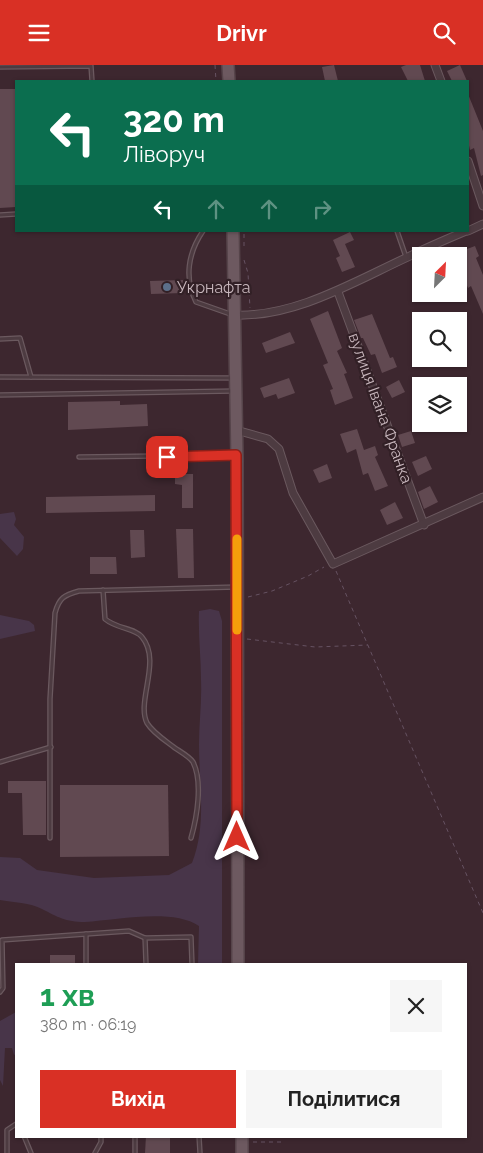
<!DOCTYPE html>
<html lang="uk">
<head>
<meta charset="utf-8">
<style>
	body { margin:0; font-family:Raleway,sans-serif; background:#f6f6f6; color:#222; height:100vh; display:flex; flex-direction:column; font-size:19px; white-space:nowrap }
	* { box-sizing:border-box; margin:0 }
	p { font-size:16px; color:#767676 }
	.icon { flex:none; width:28px; height:28px; fill:none; stroke:currentColor; stroke-width:2; stroke-linecap:round; stroke-linejoin:round }
	.map { position:relative; flex:1; overflow:hidden }
	.sheet { position:absolute; left:15px; top:898px; width:452px; height:175px; display:flex; flex-direction:column; background:#fff; border-radius:0px; box-shadow:0 1px 4px #0004 }
	.sheet>* { flex:none }
	.banner { position:absolute; left:15px; top:15px; width:454px; height:152px; border-radius:0px; box-shadow:0 1px 4px #0004; background:#0b6e4f; color:#fff; overflow:hidden }
	.needle { width:32px; rotate:24deg }
	.fabs { position:absolute; left:412px; top:182px; display:grid; gap:10px }
	.fabs a { display:grid; place-items:center; width:55px; height:55px; border-radius:0px; background:#fff; box-shadow:0 1px 4px #0004; font-size:25px }
	.pin { position:absolute; display:grid; place-items:center; width:42px; height:42px; color:#fff; margin:-21px; border-radius:10px; box-shadow:0 2px 8px #0006 }
	.me { position:absolute; width:55px; margin:-28px; rotate:0deg; stroke-linejoin:round; filter:drop-shadow(0 0 4px #0008) }
	.turn { display:flex; align-items:center; gap:18px; height:105px; padding:0 25px; font-size:22px }
	.turn .icon { width:65px; height:65px; stroke-width:2.5 }
	.turn b { display:block; font-size:35px; line-height:42px }
	.lanes { display:flex; align-items:center; height:48px; padding:0 25px; background:#0003; justify-content:center; gap:25px; direction:ltr }
	.lanes .off { opacity:.35 }
	.round { display:grid; place-items:center; flex:none; width:52px; height:52px; border-radius:0px; background:#f6f6f6 }
	.head { display:flex; align-items:center; justify-content:space-between; height:85px; padding:0 25px }
	h1 { font-size:30px; font-weight:700; line-height:38px; color:#1e9e55 }
	.primary-button { display:flex; gap:10px; margin-top:auto; padding:10px 25px }
	.primary-button a { flex:1; height:58px; border-radius:0px; background:#d93025; color:#fff; font-size:20px; font-weight:700; line-height:58px; text-align:center }
	.primary-button a+a { background:#f6f6f6; color:#222 }
	header { display:flex; justify-content:space-between; align-items:center; height:65px; padding:0 25px; background:#d93025; color:#fff; font-size:22px; font-weight:700 }
	.map>svg:first-child { display:block }
	.green { fill:#483549 }
	.building { fill:#614951 }
	.lines { fill:none; stroke-linecap:round; stroke-linejoin:round }
	.service-casing { stroke:#6b595f; stroke-width:5.5 }
	.minor-casing { stroke:#6b595f; stroke-width:9 }
	.primary-casing { stroke:#56444a; stroke-width:14 }
	.path { stroke:#665262; stroke-width:1; stroke-dasharray:4 4; stroke-linecap:butt }
	.service { stroke:#4d3b41; stroke-width:3 }
	.minor { stroke:#4d3b41; stroke-width:7 }
	.primary { stroke:#6d5960; stroke-width:11 }
	.route-casing { stroke:#8d1f18; stroke-width:12 }
	.route { stroke:#d93025; stroke-width:9 }
	.slow { stroke:#f59e0b; stroke-width:9 }
	.service-dot { fill:#5c6f8a; stroke:#322026; stroke-width:2 }
	.labels { text-anchor:middle; stroke-width:4.5; stroke-linejoin:round; paint-order:stroke }
	.poi-label { font-size:16px; fill:#c8b7bd; stroke:#322026; text-anchor:start }
	.street-label { font-size:16px; fill:#c8b7bd; stroke:#322026 }
</style>
</head>
<body>
<header><svg class="icon" aria-label="menu" viewBox="0 0 24 24"><path d="M4 6h16M4 12h16M4 18h16"/></svg>Drivr<svg class="icon" aria-label="search" viewBox="0 0 24 24"><circle cx="10" cy="10" r="6"/><path d="M15 15l6 6"/></svg></header>
<div class="map">
<svg width="483" height="1088" viewBox="0 0 483 1088">
	<rect width="100%" height="100%" fill="#3d272f"/>
	<g class="green">
		<path d="M14 447 16 454 14 460 24 472 23 484 17 491 0 473V449Z"/>
		<path d="M210 544 219 546 222 556V899H198L199 861C173 843 116 855 85 857 65 857 58 852 42 844 31 838 12 837 0 835V792L20 793 37 805 94 813 169 810 192 798C207 760 199 719 199 680 199 658 202 637 201 615 201 592 198 569 199 546Z"/>
		<path d="M0 550 29 556 34 560 35 566 0 574Z"/>
		<path d="M16 947V989L14 990 12 983H5L3 1021 0 1015V956Z"/>
	</g>
	<g class="building">
		<path d="M334 0 338 16H325L322 2Z"/>
		<path d="M406 0H420L425 16H408L401 2Z"/>
		<path d="M460 0 467 16H452L447 6Z"/>
		<path d="M0 24H16V142L0 143Z"/>
		<path d="M468 29 483 66V110L481 111 474 83 470 85 468 76Z"/>
		<path d="M350 167 354 175 345 179 355 202 342 207 336 193 340 191 333 175Z"/>
		<path d="M475 181 479 191 476 193 483 210V249L471 221 468 223 465 216 459 218V187Z"/>
		<path d="M183 215V228L151 229 150 216Z"/>
		<path d="M328 246 342 283 337 286 347 308 344 309 353 333 335 340 330 325 333 324 323 300 328 298 310 254Z"/>
		<path d="M372 249 390 293 393 292 397 302 382 308 375 289 371 290 363 273H361L354 255Z"/>
		<path d="M290 267 295 278 266 288 262 278Z"/>
		<path d="M289 313 295 328 278 334 276 329 264 333 260 323Z"/>
		<path d="M399 315 405 327 392 333 386 322Z"/>
		<path d="M120 336V340L147 339 148 361 68 365V337Z"/>
		<path d="M357 364 364 385 375 381 378 390 375 392 388 421 375 426 368 408 363 410 356 384 347 388 340 369Z"/>
		<path d="M411 366 415 378 402 382 398 370Z"/>
		<path d="M426 391 432 404 418 411 412 397Z"/>
		<path d="M327 399 332 413 319 418 313 405Z"/>
		<path d="M175 409H193V443H182V420L175 419Z"/>
		<path d="M430 421 438 437 424 444 418 427Z"/>
		<path d="M155 430V446L46 448V432Z"/>
		<path d="M395 437 403 453 387 460 380 445Z"/>
		<path d="M176 464H193L194 513H178Z"/>
		<path d="M130 465H144L145 492 131 493Z"/>
		<path d="M90 492H116L117 509H90Z"/>
		<path d="M8 716H46V770H23L22 728H8Z"/>
		<path d="M60 720H168L169 791 60 792Z"/>
		<rect x="50" y="890" width="25" height="9"/>
		<path d="M146 1071H170V1088H145Z"/>
	</g>
	<g class="lines">
		<defs>
			<g id="service">
				<path d="M0 2 91 1 92 16"/>
				<path d="M0 150 16 149"/>
				<path d="M203 166C188 188 184 213 196 237L233 250"/>
				<path d="M397 166 406 192"/>
				<path d="M0 274 20 273 31 312"/>
				<path d="M0 312 234 313"/>
				<path d="M0 330 234 326"/>
				<path d="M79 392 233 390"/>
				<path d="M103 525 105 554C117 564 135 563 142 572 162 596 136 636 147 658 153 668 166 676 175 683 181 687 190 692 193 697 203 717 197 752 191 773"/>
				<path d="M0 697 51 682"/>
				<path d="M50 773V634L55 548C59 533 64 530 79 526L236 522"/>
				<path d="M86 869V899"/>
				<path d="M146 899 145 873 191 872 192 899"/>
				<path d="M0 927 3 923 2 875 129 866 145 873"/>
				<path d="M24 1071 31 1088"/>
				<path d="M199 1071 200 1088"/>
				<path d="M7 1088V1065L16 1059"/>
				<path d="M95 1088 101 1077V1071"/>
				<path d="M135 1088V1071"/>
			</g>
			<g id="minor">
				<path d="M435 0 441 16"/>
				<path d="M468 96 483 141"/>
				<path d="M468 166 483 159"/>
				<path d="M338 227 424 460"/>
				<path d="M233 250C295 253 355 216 410 191 428 182 447 174 466 166"/>
				<path d="M236 365 268 374 279 384 293 428 333 499 483 432"/>
			</g>
			<g id="primary">
				<path d="M228 0 229 16"/>
				<path d="M233 166 237 393 238 899"/>
				<path d="M242 1071V1088"/>
			</g>
		</defs>
		<use href="#service" class="service-casing"/>
		<use href="#minor" class="minor-casing"/>
		<use href="#primary" class="primary-casing"/>
		<g class="path">
			<path d="M215 0 216 16"/>
			<path d="M244 181V166"/>
			<path d="M244 195 248 208 250 243"/>
			<path d="M336 506 483 848"/>
			<path d="M248 532 272 526 308 511 324 502"/>
			<path d="M247 574 315 582 368 580"/>
			<path d="M253 1077H285"/>
		</g>
		<use href="#service" class="service"/>
		<use href="#minor" class="minor"/>
		<use href="#primary" class="primary"/>
	</g>
	<g class="lines">
		<defs>
			<path id="route" d="M167 392 236 390 237 772"/>
		</defs>
		<use href="#route" class="route-casing"/>
		<use href="#route" class="route"/>
		<path class="slow" d="M237 474V565"/>
	</g>
	<circle class="service-dot" cx="167" cy="222" r="5"/>
	<g class="labels">
		<g class="poi-label">
			<text x="177" y="228">Укрнафта</text>
		</g>
		<g class="street-label">
			<text transform="translate(381 343) rotate(70)" y="6">вулиця Івана Франка</text>
		</g>
	</g>
</svg>
<div class="fabs">
<a><svg class="needle" viewBox="-14 -14 28 28"><path d="M0-13l5 13h-10z" fill="#e53935"/><path d="M0 13l5-13h-10z" fill="#767676"/></svg></a>
<a><svg class="icon" aria-label="search" viewBox="0 0 24 24"><circle cx="10" cy="10" r="6"/><path d="M15 15l6 6"/></svg></a>
<a><svg class="icon" aria-label="layers" viewBox="0 0 24 24"><path d="M12 4l9 5-9 5-9-5zM3 14l9 5 9-5"/></svg></a>
</div>
<div class="pin" style="left:167px;top:392px;background:#d93025"><svg class="icon" aria-label="arrive" viewBox="0 0 24 24"><path d="M6 21V4h12l-3 4 3 4H6"/></svg></div>
<svg class="me" style="left:237px;top:772px" viewBox="-20 -20 40 40"><path d="M0-17L14 15 0 8-14 15z" fill="#d93025" stroke="#fff" stroke-width="4"/></svg>
<div class="banner">
<div class="turn"><svg class="icon" aria-label="left" viewBox="0 0 24 24"><path d="M17 20v-9H6M10 6l-5 5 5 5"/></svg><div><b>320 m</b>Ліворуч</div></div>
<div class="lanes"><svg class="icon" aria-label="left" viewBox="0 0 24 24"><path d="M17 20v-9H6M10 6l-5 5 5 5"/></svg><svg class="icon off" aria-label="ahead" viewBox="0 0 24 24"><path d="M12 20V5M6 11l6-6 6 6"/></svg><svg class="icon off" aria-label="ahead" viewBox="0 0 24 24"><path d="M12 20V5M6 11l6-6 6 6"/></svg><svg class="icon off" aria-label="right" viewBox="0 0 24 24"><path d="M7 20v-9h11M14 6l5 5-5 5"/></svg></div>
</div>
<section class="sheet">
<div class="head"><div><h1>1 хв</h1><p>380 m · 06:19</p></div><a class="round"><svg class="icon" aria-label="close" viewBox="0 0 24 24"><path d="M6 6l12 12M18 6L6 18"/></svg></a></div>
<div class="primary-button"><a>Вихід</a><a>Поділитися</a></div>
</section>
</div>
</body>
</html>
